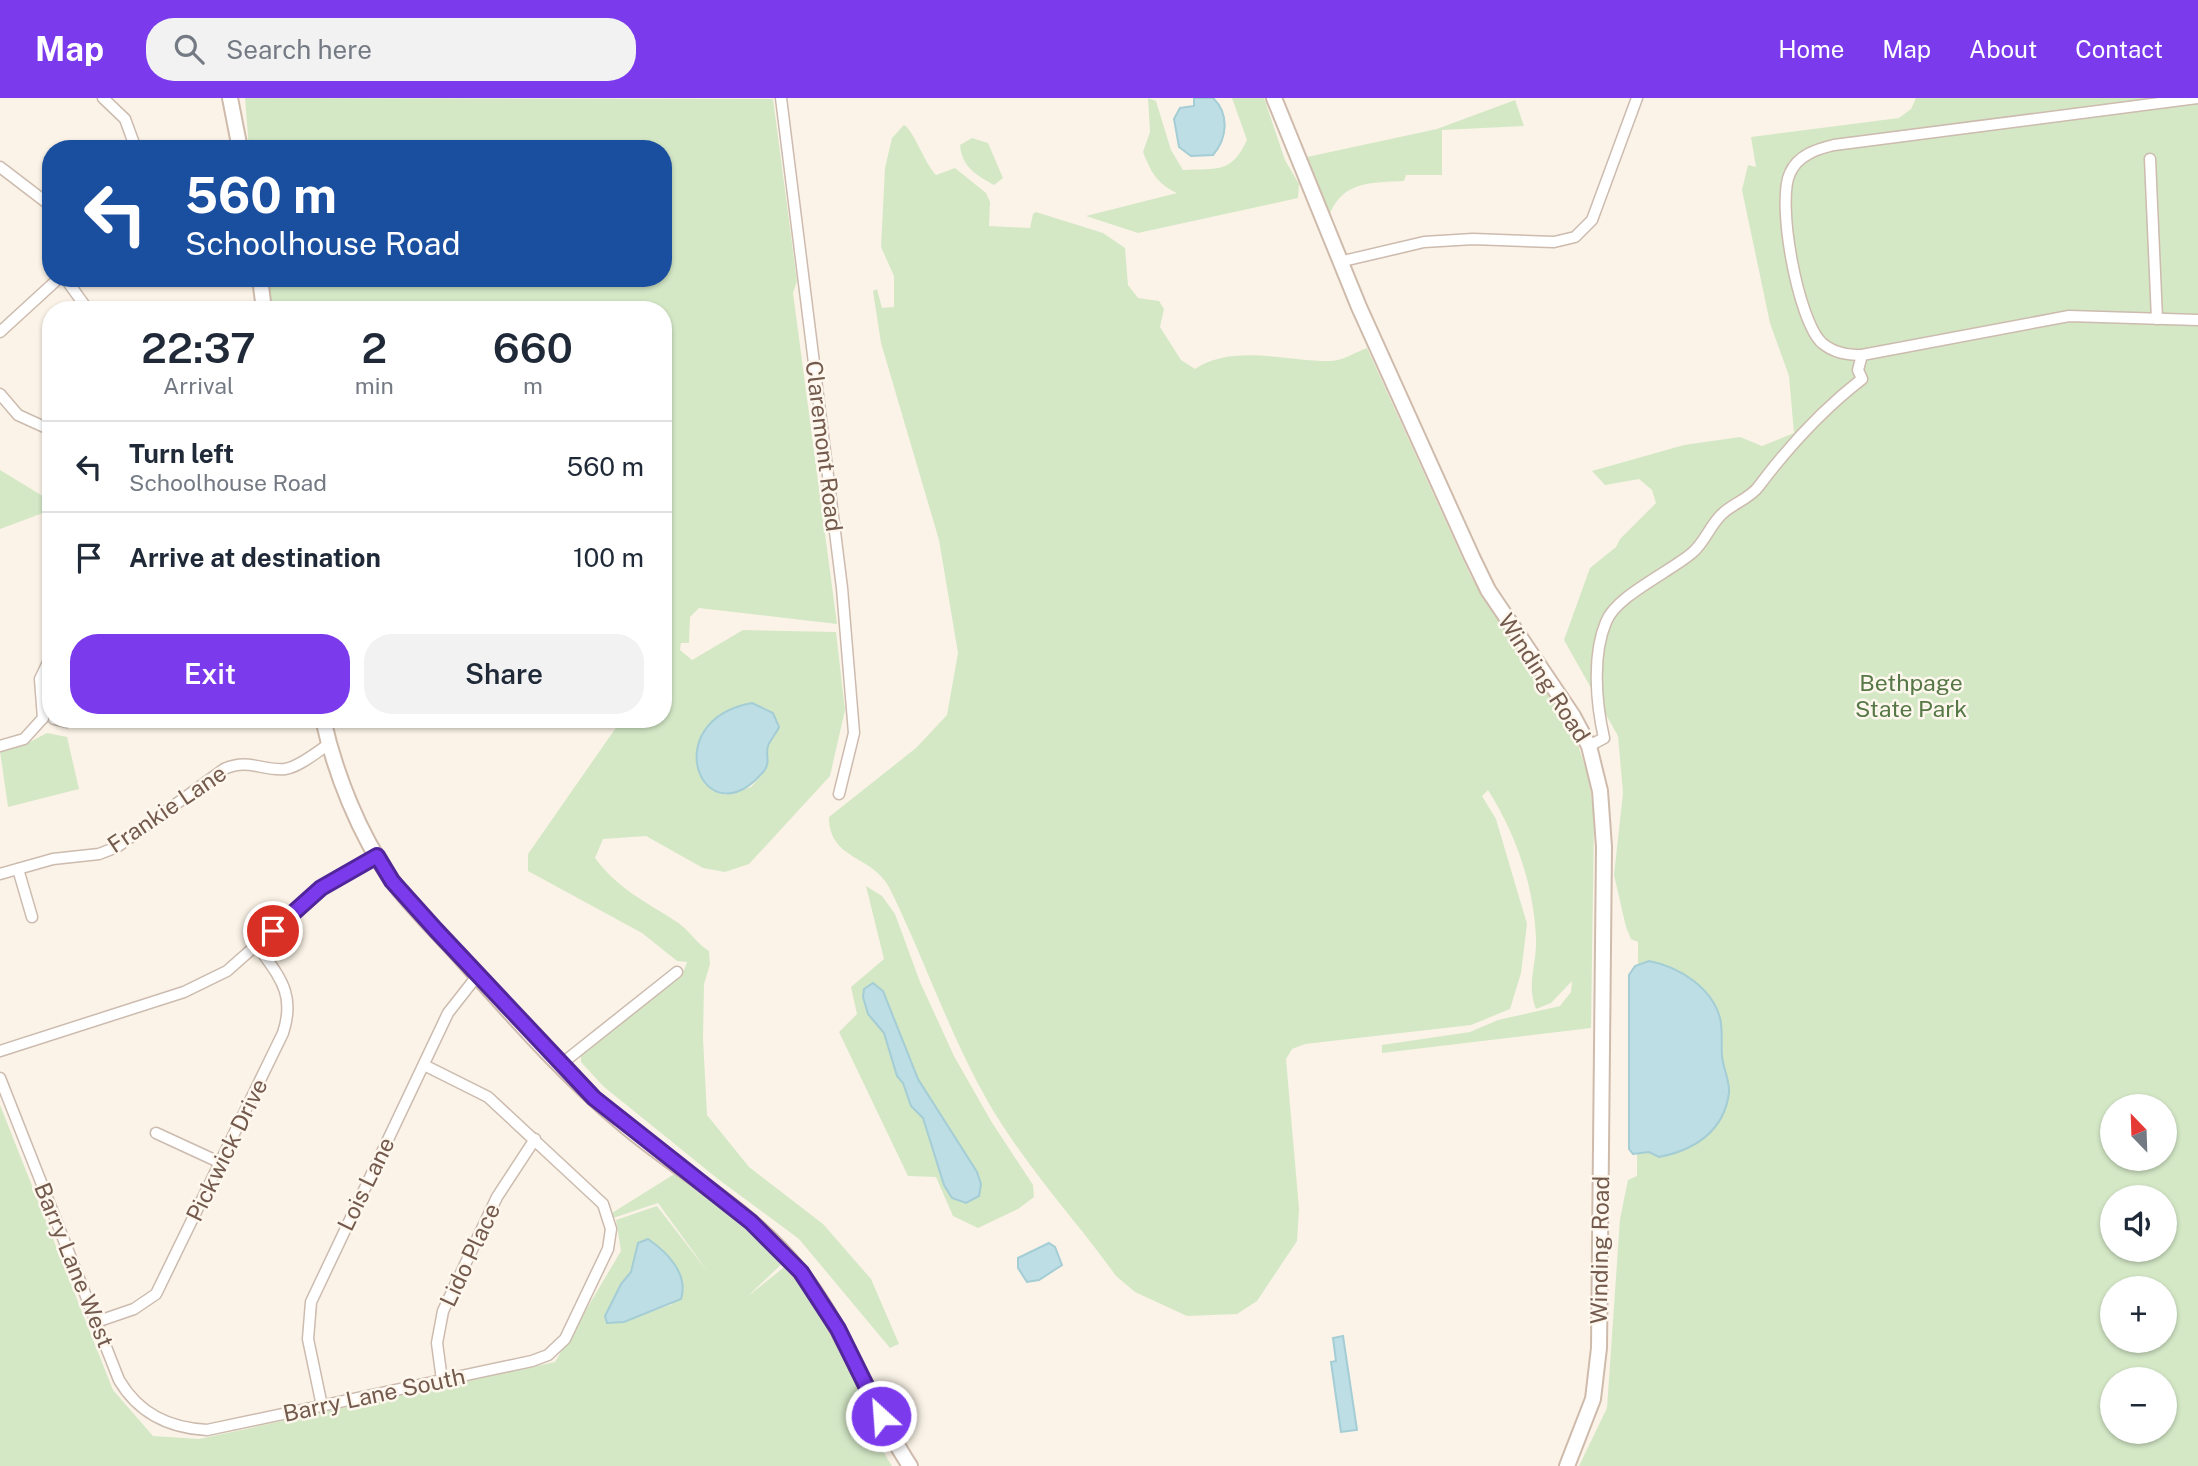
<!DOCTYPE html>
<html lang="en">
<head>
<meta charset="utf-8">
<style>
	body { margin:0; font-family:"Public Sans",sans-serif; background:#f2f2f3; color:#1f2937; height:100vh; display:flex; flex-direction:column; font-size:26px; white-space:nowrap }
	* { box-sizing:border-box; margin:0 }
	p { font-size:23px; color:#747a83 }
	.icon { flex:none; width:38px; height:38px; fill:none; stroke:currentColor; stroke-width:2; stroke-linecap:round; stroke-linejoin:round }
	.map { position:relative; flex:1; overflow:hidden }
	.sheet { position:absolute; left:42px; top:203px; width:630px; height:427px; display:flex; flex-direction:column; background:#fff; border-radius:28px; box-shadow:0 2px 5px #0004 }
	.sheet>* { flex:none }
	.top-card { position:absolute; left:42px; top:42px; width:630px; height:147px; border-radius:28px; box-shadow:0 2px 5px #0004; background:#1a4fa0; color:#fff; overflow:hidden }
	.needle { width:46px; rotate:337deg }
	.fabs { position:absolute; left:2100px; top:996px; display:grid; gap:14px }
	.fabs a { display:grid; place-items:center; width:77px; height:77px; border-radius:50%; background:#fff; box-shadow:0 2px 5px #0004; font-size:35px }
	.pin { position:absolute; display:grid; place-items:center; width:60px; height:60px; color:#fff; margin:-30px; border:4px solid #fff; border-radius:50%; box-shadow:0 2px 7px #0007 }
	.me { position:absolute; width:77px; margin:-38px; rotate:334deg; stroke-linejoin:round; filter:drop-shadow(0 0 5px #0008) }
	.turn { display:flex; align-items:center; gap:24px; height:147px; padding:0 28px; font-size:32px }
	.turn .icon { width:91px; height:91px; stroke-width:2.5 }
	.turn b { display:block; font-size:49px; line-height:60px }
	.eta { display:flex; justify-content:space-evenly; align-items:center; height:119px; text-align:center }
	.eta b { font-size:42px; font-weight:600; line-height:49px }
	.cta { display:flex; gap:14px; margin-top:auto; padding:14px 28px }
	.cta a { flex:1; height:80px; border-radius:28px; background:#7c3aed; color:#fff; font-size:28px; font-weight:600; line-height:80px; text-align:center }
	.cta a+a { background:#f2f2f3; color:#1f2937 }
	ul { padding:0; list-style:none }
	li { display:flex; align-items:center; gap:21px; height:91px; padding:0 28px; border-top:2px solid #e0e1e3 }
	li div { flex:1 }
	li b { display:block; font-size:26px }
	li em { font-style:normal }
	header { display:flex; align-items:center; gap:42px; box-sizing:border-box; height:98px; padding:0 35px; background:#7c3aed; color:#fff }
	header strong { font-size:33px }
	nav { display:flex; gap:38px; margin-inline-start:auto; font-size:24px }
	.search { width:490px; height:63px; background:#f2f2f3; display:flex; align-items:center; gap:18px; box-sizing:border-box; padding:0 24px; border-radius:28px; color:#747a83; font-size:26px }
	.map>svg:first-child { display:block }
	.green { fill:#d4e8c6; fill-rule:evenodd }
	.water { fill:#bddee4; stroke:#a4cdd5; stroke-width:2 }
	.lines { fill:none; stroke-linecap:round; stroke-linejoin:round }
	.street-casing { stroke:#ccbbae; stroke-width:13 }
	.secondary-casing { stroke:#cfbbac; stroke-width:18 }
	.street { stroke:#fff; stroke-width:10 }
	.secondary { stroke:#fff; stroke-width:14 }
	.route-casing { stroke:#51269a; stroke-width:18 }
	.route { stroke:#7c3aed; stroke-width:12 }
	.labels { text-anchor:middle; stroke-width:5; stroke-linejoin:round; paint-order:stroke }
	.street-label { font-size:23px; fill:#735a4d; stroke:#fef7ee }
	.park-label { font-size:23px; fill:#557846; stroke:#fef7ee }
</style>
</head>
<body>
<header>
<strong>Map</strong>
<div class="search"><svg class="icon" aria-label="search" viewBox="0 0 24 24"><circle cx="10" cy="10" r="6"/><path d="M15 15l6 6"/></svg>Search here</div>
<nav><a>Home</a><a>Map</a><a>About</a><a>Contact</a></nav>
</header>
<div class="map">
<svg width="2198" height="1368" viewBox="0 0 2198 1368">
	<rect width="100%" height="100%" fill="#fbf3e7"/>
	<g class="green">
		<path d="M245 0 773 1 797 183 793 195 837 526 699 510 690 519 689 545H681L680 552 692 562 743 532 836 534 845 612 830 678 749 766 725 774 703 770 646 738 603 741 595 760C619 792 645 803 677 824 689 832 696 845 709 853L710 866 704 886 703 940 707 1017 749 1069 823 1126 871 1181 899 1246 890 1250 799 1141 718 1081 603 988 581 964V956L684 872 687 864 677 863 642 835 528 773V756L622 621H663V212H272L268 180H663V51H249ZM741 607 773 615 779 629 768 646 766 672 751 689 725 697C712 693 706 687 701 675 687 641 711 620 741 607Z"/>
		<path d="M1148 0 1156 3 1171 52 1183 72C1218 70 1231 76 1247 42L1232 0H1264L1285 62 1299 86 1298 100 1138 135 1086 118 1177 95C1157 86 1151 74 1143 54L1150 34Z"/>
		<path d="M1916 0H2198V1368H1579L1607 1310 1620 1121 1628 1082 1637 1078 1638 844 1631 841 1626 829 1614 777 1623 695 1618 638 1564 542 1590 470 1616 449 1620 441 1656 405 1652 392 1639 381 1605 387 1592 373 1684 347 1740 339 1762 348 1794 335 1789 278 1770 225 1742 92 1748 67 1756 69 1751 39 1899 20 1911 11ZM2112 1008H2165V1060H2112ZM2112 1099H2165V1152H2112ZM2112 1190H2165V1242H2112ZM2112 1281H2165V1334H2112Z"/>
		<path d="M1515 2 1524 28 1442 32V77H1406L1404 83C1372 85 1345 82 1330 115L1324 110 1307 59 1437 31Z"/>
		<path d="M904 27C915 34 923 63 936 77L955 70 986 95 990 104 989 128 1030 130 1033 116 1036 114 1103 135 1125 150 1128 187 1138 200 1159 203 1164 211 1160 229 1181 262 1195 271C1234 245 1287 264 1331 263 1342 263 1356 254 1367 250L1471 479 1564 617 1579 650 1589 681 1594 720 1591 930 1382 955V947L1470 934 1498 922 1560 908 1571 894 1572 883 1551 905 1536 911C1526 887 1537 866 1536 841 1534 788 1516 736 1488 692L1482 698 1496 721 1527 826 1521 875 1510 911 1471 927 1305 946 1292 951 1286 961 1299 1111 1297 1143 1257 1203 1237 1216 1187 1218 1135 1194 1116 1178C1083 1132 1045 1090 1013 1043 959 967 931 874 890 791 873 756 829 763 829 719L916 650 947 617 958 555 939 442 881 245 873 193 877 191 882 210 894 209V178L881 149 885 70 892 40Z"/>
		<path d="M972 40 988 45 1003 80 994 87C976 77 962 69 960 47Z"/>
		<path d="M0 372 51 403V412L0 431Z"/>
		<path d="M47 635 67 639 79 691 8 709 0 653 26 646Z"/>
		<path d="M866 788 882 798 895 816 920 884 954 958 991 1023 1033 1087 1034 1099 1018 1111 978 1130 953 1118 936 1079 908 1078 839 934 857 916 851 889 884 861Z"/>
		<path d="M0 1007 113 1292 153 1338 199 1341 555 1264 621 1153 616 1122 657 1108 708 1174 658 1105 613 1120 612 1115 684 1070 787 1161 747 1199 798 1158C818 1185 842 1213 852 1246 865 1291 866 1328 892 1368H0ZM631 1174 673 1206 624 1223 605 1218 621 1186Z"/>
	</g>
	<g class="water">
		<path d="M1194 0H1213C1230 16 1227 41 1213 57L1191 58 1179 49 1174 21 1180 10 1194 8Z"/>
		<path d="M752 605 773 615 779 629C776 636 770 642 768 648 765 656 771 665 764 673 704 745 654 623 752 605Z"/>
		<path d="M1649 863C1680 869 1712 890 1720 920 1723 932 1721 946 1722 958 1723 970 1730 983 1729 995 1724 1033 1695 1052 1659 1059L1649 1054 1633 1056 1629 1051V877L1635 868Z"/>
		<path d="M873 885 883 893 918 981 977 1074 981 1086 979 1098 966 1105 952 1100 944 1087 923 1020 911 1008 903 985 897 978 884 935 868 916 863 899 864 891Z"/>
		<path d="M648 1141C667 1154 689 1176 681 1201L624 1224 607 1225 605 1218 621 1186 631 1174 638 1145Z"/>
		<path d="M1049 1145 1055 1149 1062 1167 1039 1182 1027 1184 1018 1170V1160Z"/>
		<path d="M1343 1238 1357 1332 1341 1334 1331 1264 1336 1263 1333 1240Z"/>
	</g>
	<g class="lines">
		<defs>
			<g id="street">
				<path d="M103 0 125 21 136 51"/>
				<path d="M781 0 842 490 854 635 839 696"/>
				<path d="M2198 0 1834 47C1817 51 1798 57 1790 75 1776 104 1798 223 1822 245 1834 255 1847 257 1862 257L2069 218 2198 222"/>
				<path d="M2150 61 2157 221"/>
				<path d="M0 69 51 108"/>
				<path d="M1339 164 1424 144 1473 141 1554 144 1575 139 1592 122 1637 0"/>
				<path d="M65 180 88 212"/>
				<path d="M0 234 59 180"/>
				<path d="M0 296 18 317 51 332"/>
				<path d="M43 620 40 581 51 558"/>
				<path d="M54 621 67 624"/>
				<path d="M0 648 24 641 43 620"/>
				<path d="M1589 648 1604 640C1596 605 1592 557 1606 524 1616 498 1668 475 1692 455 1705 444 1709 429 1721 417 1731 406 1750 401 1759 388 1789 348 1822 312 1862 281L1858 272 1862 257"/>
				<path d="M18 771 32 819"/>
				<path d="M0 776 53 761 99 756 117 749 224 671C249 660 261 673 285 671 299 669 317 654 329 646"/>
				<path d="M0 953 184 894 227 873 321 790 377 758"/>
				<path d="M560 967 677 874"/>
				<path d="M0 980 119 1282C139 1316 169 1330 207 1332L532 1263 548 1257 565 1241 608 1151 611 1131 603 1106 488 999 424 967"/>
				<path d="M156 1035 221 1065"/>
				<path d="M96 1224 134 1211 156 1196 283 935C296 895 279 879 257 847"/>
				<path d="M442 1282 437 1245 443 1213 497 1099 535 1041"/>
				<path d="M322 1308 308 1241 311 1204 448 915 477 878"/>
			</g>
			<g id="secondary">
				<path d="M230 0 240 51"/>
				<path d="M1274 0 1359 209 1472 459 1488 492 1573 618 1589 648 1600 693 1604 749 1599 1250 1593 1301 1567 1368"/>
				<path d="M260 180 264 212"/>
				<path d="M323 621C335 675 359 736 391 781 411 809 438 834 461 860 512 917 564 977 623 1026 682 1076 753 1113 801 1175 847 1233 869 1306 910 1368"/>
			</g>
		</defs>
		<use href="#street" class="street-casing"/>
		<use href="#secondary" class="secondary-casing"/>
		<use href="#street" class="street"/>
		<use href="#secondary" class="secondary"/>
	</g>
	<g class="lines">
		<defs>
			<path id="route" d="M273 833 321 790 377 758 392 783 436 832 594 1000 751 1124 801 1174 838 1231 881 1318"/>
		</defs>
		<use href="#route" class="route-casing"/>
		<use href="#route" class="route"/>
	</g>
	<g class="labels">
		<g class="street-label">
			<text transform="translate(824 348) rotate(83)" y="8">Claremont Road</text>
			<text transform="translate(1544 580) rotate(57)" y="8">Winding Road</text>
			<text transform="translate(167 711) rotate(-34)" y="8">Frankie Lane</text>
			<text transform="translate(227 1052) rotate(-64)" y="8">Pickwick Drive</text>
			<text transform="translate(366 1086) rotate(-64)" y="8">Lois Lane</text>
			<text transform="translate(1600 1152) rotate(-89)" y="8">Winding Road</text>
			<text transform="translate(470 1157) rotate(-65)" y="8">Lido Place</text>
			<text transform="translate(74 1167) rotate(68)" y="8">Barry Lane West</text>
			<text transform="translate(374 1297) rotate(-12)" y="8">Barry Lane South</text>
		</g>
		<g class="park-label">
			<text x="1911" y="593">Bethpage<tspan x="1911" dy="26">State Park</tspan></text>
		</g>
	</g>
</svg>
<div class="fabs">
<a><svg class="needle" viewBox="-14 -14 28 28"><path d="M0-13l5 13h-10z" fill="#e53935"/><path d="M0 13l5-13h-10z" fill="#747a83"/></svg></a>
<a><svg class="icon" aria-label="sound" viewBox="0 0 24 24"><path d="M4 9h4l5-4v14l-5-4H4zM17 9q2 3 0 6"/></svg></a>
<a>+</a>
<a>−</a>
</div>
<div class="pin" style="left:273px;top:833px;background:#d93025"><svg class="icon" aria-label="arrive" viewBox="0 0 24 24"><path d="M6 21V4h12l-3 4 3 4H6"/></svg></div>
<svg class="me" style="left:881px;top:1318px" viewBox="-20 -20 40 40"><circle r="17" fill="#7c3aed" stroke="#fff" stroke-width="3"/><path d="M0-11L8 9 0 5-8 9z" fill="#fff"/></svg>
<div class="top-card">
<div class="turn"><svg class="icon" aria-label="left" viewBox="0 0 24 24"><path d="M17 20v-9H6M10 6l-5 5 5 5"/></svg><div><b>560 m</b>Schoolhouse Road</div></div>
</div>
<section class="sheet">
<div class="eta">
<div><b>22:37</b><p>Arrival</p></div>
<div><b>2</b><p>min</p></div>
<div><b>660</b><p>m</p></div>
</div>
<ul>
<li><svg class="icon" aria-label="left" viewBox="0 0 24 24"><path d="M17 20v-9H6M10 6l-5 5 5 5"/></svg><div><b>Turn left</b><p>Schoolhouse Road</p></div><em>560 m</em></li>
<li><svg class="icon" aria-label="arrive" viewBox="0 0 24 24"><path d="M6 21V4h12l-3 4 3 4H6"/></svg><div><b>Arrive at destination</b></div><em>100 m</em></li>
</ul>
<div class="cta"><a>Exit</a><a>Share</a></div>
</section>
</div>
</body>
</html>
